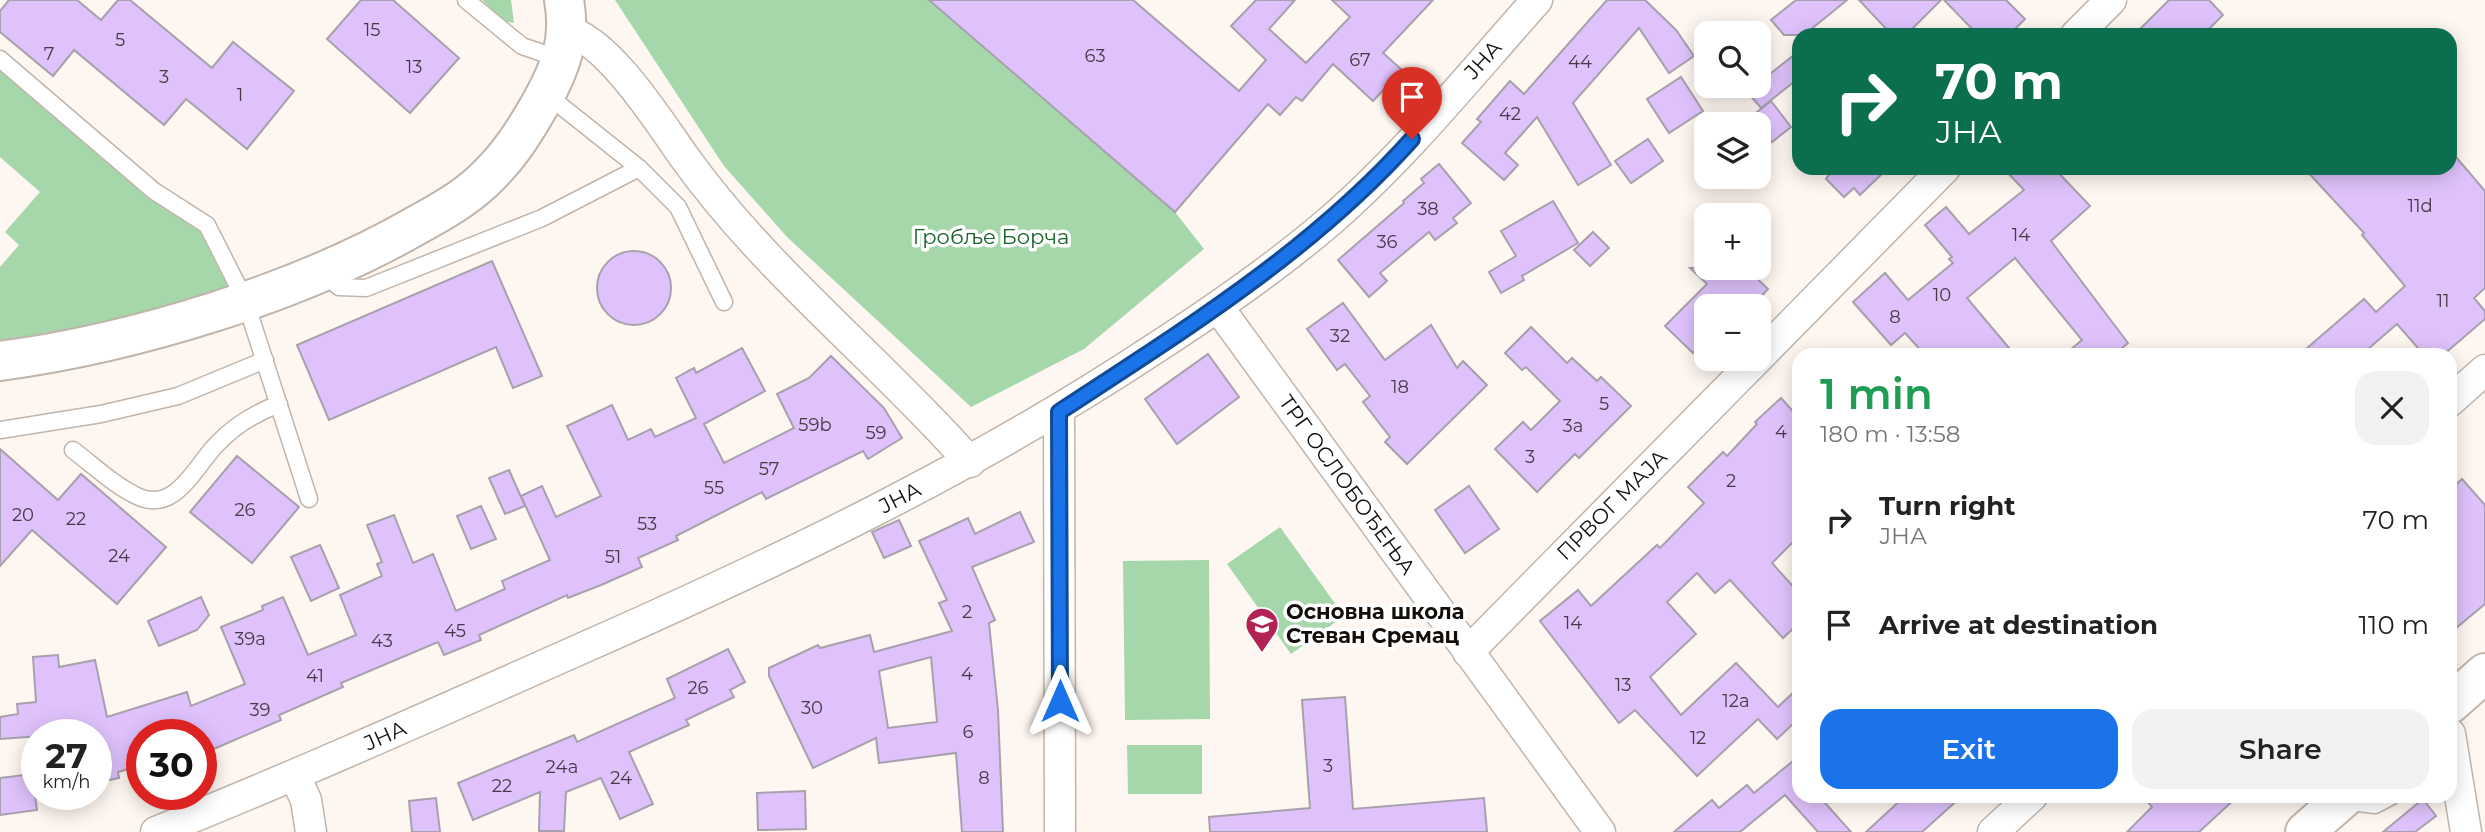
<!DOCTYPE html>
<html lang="en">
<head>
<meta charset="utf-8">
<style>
	body { margin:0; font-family:Montserrat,sans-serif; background:#f2f2f2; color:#222; height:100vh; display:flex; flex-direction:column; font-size:26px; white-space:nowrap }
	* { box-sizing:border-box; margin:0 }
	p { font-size:23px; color:#767676 }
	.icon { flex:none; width:38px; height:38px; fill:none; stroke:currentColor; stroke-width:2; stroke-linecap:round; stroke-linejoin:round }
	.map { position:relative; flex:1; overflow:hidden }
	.drawer { position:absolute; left:1792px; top:348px; width:665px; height:455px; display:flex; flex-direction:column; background:#fff; border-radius:21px; box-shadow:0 4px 18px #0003 }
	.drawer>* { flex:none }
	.hud { position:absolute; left:1792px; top:28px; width:665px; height:147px; border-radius:21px; box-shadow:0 4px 18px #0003; background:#0b6e4f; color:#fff; overflow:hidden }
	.buttons { position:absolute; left:1694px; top:21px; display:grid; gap:14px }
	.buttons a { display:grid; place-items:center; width:77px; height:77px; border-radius:14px; background:#fff; box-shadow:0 4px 18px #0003; font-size:35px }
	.speed { position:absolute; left:21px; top:719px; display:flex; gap:14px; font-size:35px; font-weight:700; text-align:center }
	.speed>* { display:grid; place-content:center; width:91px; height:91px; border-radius:50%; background:#fff; box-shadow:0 4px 18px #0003; line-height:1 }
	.speed small { font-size:18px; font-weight:400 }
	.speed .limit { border:10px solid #d22; background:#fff; color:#111 }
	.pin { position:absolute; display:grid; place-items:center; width:60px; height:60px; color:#fff; margin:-72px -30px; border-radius:50% 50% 50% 0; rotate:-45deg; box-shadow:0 0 7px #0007 }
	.pin .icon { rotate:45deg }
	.me { position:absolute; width:77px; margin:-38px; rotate:0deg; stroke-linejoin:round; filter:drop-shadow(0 0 5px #0008) }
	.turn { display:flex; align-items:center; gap:24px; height:147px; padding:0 28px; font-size:32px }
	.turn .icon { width:91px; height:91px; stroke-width:2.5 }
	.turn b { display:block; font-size:49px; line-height:60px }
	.round { display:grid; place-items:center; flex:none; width:74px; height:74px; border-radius:21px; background:#f2f2f2 }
	.headline { display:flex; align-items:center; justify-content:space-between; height:119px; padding:0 28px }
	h1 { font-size:42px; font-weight:600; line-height:52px; color:#1e9e55 }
	.cta { display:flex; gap:14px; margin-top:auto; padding:14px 28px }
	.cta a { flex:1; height:80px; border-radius:21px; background:#1a73e8; color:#fff; font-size:28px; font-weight:600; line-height:80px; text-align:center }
	.cta a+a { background:#f2f2f2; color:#222 }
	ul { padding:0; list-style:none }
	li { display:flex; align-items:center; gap:21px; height:105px; padding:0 28px }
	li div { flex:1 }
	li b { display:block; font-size:26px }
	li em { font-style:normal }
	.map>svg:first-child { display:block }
	.green { fill:#a5d7aa }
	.building { fill:#dfc2fc; stroke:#a7a0ad; stroke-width:2; fill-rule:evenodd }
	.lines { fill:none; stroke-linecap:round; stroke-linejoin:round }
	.service-casing { stroke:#c1b5ab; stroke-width:19 }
	.minor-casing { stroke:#c1b5ab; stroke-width:33 }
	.tertiary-casing { stroke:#c1b5ab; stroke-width:42 }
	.service { stroke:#fff; stroke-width:16 }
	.minor { stroke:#fff; stroke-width:30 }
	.tertiary { stroke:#fff; stroke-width:38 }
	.route-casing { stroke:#114b97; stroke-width:18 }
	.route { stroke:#1a73e8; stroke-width:12 }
	.labels { text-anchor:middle; stroke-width:7; stroke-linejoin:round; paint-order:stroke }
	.number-label { font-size:18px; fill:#453b46 }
	.street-label { font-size:21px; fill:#120e0a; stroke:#fff }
	.park-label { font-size:21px; fill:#166229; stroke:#fff }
	.poi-label { font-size:21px; font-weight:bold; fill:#120e0a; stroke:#fff; text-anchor:start }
</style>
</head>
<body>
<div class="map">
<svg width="2485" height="832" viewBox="0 0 2485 832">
	<rect width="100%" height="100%" fill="#fef6f0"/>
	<g class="green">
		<path d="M482 0H511L514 23 504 21Z"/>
		<path d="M615 0H929L1175 212 1204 249 1084 349 971 407 787 237 724 166Z"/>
		<path d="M0 58 207 225 245 300 0 361V267L19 245 5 232 40 192 0 157Z"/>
		<path d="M1280 527 1344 616 1291 654 1227 564Z"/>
		<path d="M1209 560 1210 719 1125 720 1123 561Z"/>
		<path d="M1127 745H1202V794H1128Z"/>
	</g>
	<g class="building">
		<path d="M9 0H77L101 20 118 0H130L212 68 233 42 294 91 247 149 186 99 164 125 74 50 53 76 0 32V11Z"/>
		<path d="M361 0H393L459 58 410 113 327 39Z"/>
		<path d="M929 0H1133L1239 91 1266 60 1231 26 1256 0H1295L1269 29 1306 63 1350 17 1332 0H1433L1383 53 1402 70 1373 101 1333 64 1302 101 1296 97 1280 115 1268 104 1175 212Z"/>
		<path d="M1607 0H1645L1676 30 1694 56 1669 73 1639 28 1573 103 1611 165 1578 185 1537 117 1505 153 1518 165 1504 180 1462 143 1481 122 1477 119 1510 81 1524 94Z"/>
		<path d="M1796 0H1847L1804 35H1784L1771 20Z"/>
		<path d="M1859 0H1941L1906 35H1892Z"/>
		<path d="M1944 0H2006L2025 19 2009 35H1978Z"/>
		<path d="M2169 0H2209L2223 15 2203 35H2134Z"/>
		<path d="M1799 51V78L1761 108 1747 92Z"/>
		<path d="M1681 77 1703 111 1669 133 1647 99Z"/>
		<path d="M1771 101 1791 127 1772 142 1752 116Z"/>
		<path d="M1648 139 1663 161 1631 183 1615 161Z"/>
		<path d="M2450 150 2485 191V288L2474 298 2485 311V319L2443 355H2424L2397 324 2361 355H2299L2364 299 2376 312 2405 286 2362 235 2364 233 2304 168H2450Z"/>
		<path d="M1439 164 1471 203 1453 218 1457 223 1435 240 1429 232 1380 273 1387 281 1369 297 1338 260 1404 203 1403 201 1424 183 1421 179Z"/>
		<path d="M1834 168H1888L1860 195 1854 188 1844 197 1826 179Z"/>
		<path d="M2003 168H2054L2090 206 2051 241 2128 343 2114 355H2064L2082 340 2015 258 1967 298 2015 355H1925L1905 333 1891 345 1853 302 1885 273 1908 300 1953 263 1949 259 1952 257 1925 225 1946 207 1969 234 2024 190Z"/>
		<path d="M1553 201 1578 243 1522 276 1524 280 1501 293 1489 272 1516 256 1501 231Z"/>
		<path d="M1593 232 1609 248 1590 266 1574 250Z"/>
		<circle cx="634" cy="288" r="37"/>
		<path d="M492 261 542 376 513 388 496 347 329 420 297 345Z"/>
		<path d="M1690 268H1746L1768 289 1753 305 1744 296 1734 306H1706V339L1693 353 1665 326 1707 284Z"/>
		<path d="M1343 303 1385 360 1431 325 1457 368 1463 361 1487 385 1407 464 1385 442 1390 437 1363 402 1370 396 1345 364 1337 370 1307 329Z"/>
		<path d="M1531 327 1567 363 1572 358 1597 381 1601 377 1631 406 1579 458 1575 454 1537 492 1495 449 1523 422 1531 430 1560 401 1526 367 1522 370 1505 353Z"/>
		<path d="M742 348 765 391 704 424 724 463 794 428 777 394 809 378 831 356 884 408 902 438 868 459 863 451 766 499 762 492 676 536 678 540 638 558 642 567 601 585 568 598 567 595 479 635 481 640 444 655 438 642 341 683 343 687 279 715 281 720 216 748 201 752V735H142V765L118 772 119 778 96 783V732L0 739V717L18 714 17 704 36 702 33 657 58 655 59 667 95 660 107 717 187 692 191 706 245 684 221 627 263 610 262 606 283 597 308 655 356 635 340 595 382 576 377 564 382 562 367 525 394 515 413 563 433 554 456 611 505 589 502 581 550 560 521 496 542 486 556 517 601 496 567 426 612 405 628 440 651 429 655 437 696 418 676 378 694 368 696 373Z"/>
		<path d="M1208 354 1239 397 1177 444 1145 399Z"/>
		<path d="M1781 398 1799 418V536L1772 563 1799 593V623L1783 638 1730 580 1715 593 1697 573 1667 602 1696 634 1650 677 1681 715 1736 663 1778 707 1799 687V718L1777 739 1758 719 1697 776 1635 710 1619 723 1540 621 1578 590 1591 606 1657 545 1660 548 1704 503 1688 487 1723 452 1727 456 1757 424 1755 422Z"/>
		<path d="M0 449 58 500 81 474 166 547 117 604 32 530 0 566Z"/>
		<path d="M237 456 299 507 252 563 190 512Z"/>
		<path d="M509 470 525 506 505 514 489 478Z"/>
		<path d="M2462 479 2485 505V604L2450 633V490Z"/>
		<path d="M1469 486 1499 529 1465 553 1435 510Z"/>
		<path d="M481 506 496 539 471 549 457 516Z"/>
		<path d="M1020 512 1034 542 972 567 995 620 989 623 998 710 1003 832H962L956 753 879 763 876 738 813 768 769 676V668L818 645 820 648 870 635 874 652 952 631 939 603 947 600 919 541 968 518 975 534ZM931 657 937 722 888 728 879 671Z"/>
		<path d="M899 520 911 546 884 558 872 532Z"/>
		<path d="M320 545 339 588 311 601 291 557Z"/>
		<path d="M201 597 209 615 197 630 159 646 148 621Z"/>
		<path d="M728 649 745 682 730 690 734 697 686 720 689 725 629 752 653 804 620 819 601 778 566 792 564 831H539L540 792 473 820 458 783 574 735 577 742 675 698 667 679Z"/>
		<path d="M1345 697 1353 809 1484 798 1487 832H1210L1209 817 1310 808 1302 700Z"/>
		<path d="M1799 756V796H1819L1851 832H1818L1785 795 1740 832H1674L1712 800 1719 808 1747 785 1754 793Z"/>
		<path d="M32 774 37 810 0 815V778Z"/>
		<path d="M805 791 806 829 758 830 757 793Z"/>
		<path d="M1905 796H1962L1922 832H1866Z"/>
		<path d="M2143 796H2238L2199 832H2127L2152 807Z"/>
		<path d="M436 798 440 832H412L409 801Z"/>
		<path d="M2423 799 2436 816 2415 832H2383Z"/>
	</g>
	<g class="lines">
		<defs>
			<g id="service">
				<path d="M466 0 522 46 560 59"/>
				<path d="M0 59 154 191 207 225 245 300 309 499"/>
				<path d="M546 94 639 168 678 207 724 302"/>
				<path d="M323 273 339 287 366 288 542 218 639 168"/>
				<path d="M0 430 101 414 178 396 265 360"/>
				<path d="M73 450C93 465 116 487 139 497 176 513 196 465 217 444 235 425 255 413 279 404"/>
				<path d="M2344 801 2375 805 2392 796"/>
			</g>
			<g id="minor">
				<path d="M567 31C609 41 660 123 685 158 766 271 878 358 970 462"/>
				<path d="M2076 35 2111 0"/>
				<path d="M1218 307 1600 832"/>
				<path d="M1759 357 1945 168"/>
				<path d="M2450 401 2485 370"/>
				<path d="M1059 412 1060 832"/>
				<path d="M1468 652 1757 359"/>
				<path d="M2450 734 2466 832"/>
				<path d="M295 776 306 800 311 832"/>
				<path d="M156 832C301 774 443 710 585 647 780 561 972 469 1151 351 1213 311 1274 269 1330 221 1406 155 1470 75 1537 0"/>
				<path d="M1993 832 2032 796"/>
			</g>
			<g id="tertiary">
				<path d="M0 361C134 343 299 293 417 225 439 213 464 199 483 181 509 157 525 131 542 101 561 67 571 39 564 0"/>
				<path d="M2450 704 2485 673"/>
				<path d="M2305 832 2346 796"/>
			</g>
		</defs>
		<use href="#service" class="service-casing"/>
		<use href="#minor" class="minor-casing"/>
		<use href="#tertiary" class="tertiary-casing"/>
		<use href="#service" class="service"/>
		<use href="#minor" class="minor"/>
		<use href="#tertiary" class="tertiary"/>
	</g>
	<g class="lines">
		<defs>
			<path id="route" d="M1060 701 1059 412C1184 330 1312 251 1412 139"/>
		</defs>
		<use href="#route" class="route-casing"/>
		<use href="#route" class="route"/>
	</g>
	<defs>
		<symbol id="school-pin" viewBox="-11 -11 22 30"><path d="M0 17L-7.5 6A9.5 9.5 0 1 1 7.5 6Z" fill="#b22254" stroke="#fff"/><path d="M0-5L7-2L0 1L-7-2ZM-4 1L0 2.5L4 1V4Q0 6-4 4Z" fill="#fff"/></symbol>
	</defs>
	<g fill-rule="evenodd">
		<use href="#school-pin" x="1243" y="605" width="38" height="52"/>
	</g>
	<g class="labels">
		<g class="number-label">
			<text x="372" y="36">15</text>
			<text x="120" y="46">5</text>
			<text x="49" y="60">7</text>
			<text x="1095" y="62">63</text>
			<text x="1360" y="66">67</text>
			<text x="1580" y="68">44</text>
			<text x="414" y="73">13</text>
			<text x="164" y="83">3</text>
			<text x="240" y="101">1</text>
			<text x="1510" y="120">42</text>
			<text x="2420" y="212">11d</text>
			<text x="1428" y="215">38</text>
			<text x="2021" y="241">14</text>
			<text x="1387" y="248">36</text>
			<text x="1942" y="301">10</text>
			<text x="2443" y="307">11</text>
			<text x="1895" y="323">8</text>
			<text x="1340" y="342">32</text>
			<text x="1400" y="393">18</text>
			<text x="1604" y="410">5</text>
			<text x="815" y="431">59b</text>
			<text x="1573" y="432">3a</text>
			<text x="1781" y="438">4</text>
			<text x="876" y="439">59</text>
			<text x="1530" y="463">3</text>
			<text x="769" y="475">57</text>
			<text x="1731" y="487">2</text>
			<text x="714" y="494">55</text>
			<text x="245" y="516">26</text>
			<text x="23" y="521">20</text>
			<text x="76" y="525">22</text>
			<text x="647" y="530">53</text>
			<text x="119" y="562">24</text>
			<text x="613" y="563">51</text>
			<text x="967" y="618">2</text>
			<text x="1573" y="629">14</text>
			<text x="455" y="637">45</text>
			<text x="250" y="645">39a</text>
			<text x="382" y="647">43</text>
			<text x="967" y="680">4</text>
			<text x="315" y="682">41</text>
			<text x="1623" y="691">13</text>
			<text x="698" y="694">26</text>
			<text x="1736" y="707">12a</text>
			<text x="812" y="714">30</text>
			<text x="260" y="716">39</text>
			<text x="968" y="738">6</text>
			<text x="1698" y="744">12</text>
			<text x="1328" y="772">3</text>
			<text x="562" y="773">24a</text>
			<text x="621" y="784">24</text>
			<text x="984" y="784">8</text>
			<text x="502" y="792">22</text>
		</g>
		<g class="street-label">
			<text transform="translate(1483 60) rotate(-48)" y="7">ЈНА</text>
			<text transform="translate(1347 485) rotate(54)" y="7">ТРГ ОСЛОБОЂЕЊА</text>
			<text transform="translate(900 498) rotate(-27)" y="7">ЈНА</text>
			<text transform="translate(1612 505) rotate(-45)" y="7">ПРВОГ МАЈА</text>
			<text transform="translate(385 736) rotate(-24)" y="7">ЈНА</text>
		</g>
		<g class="park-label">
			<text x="991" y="244">Гробље Борча</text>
		</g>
		<g class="poi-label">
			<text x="1286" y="619">Основна школа<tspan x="1286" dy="24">Стеван Сремац</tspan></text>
		</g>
	</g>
</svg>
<div class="buttons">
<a><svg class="icon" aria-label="search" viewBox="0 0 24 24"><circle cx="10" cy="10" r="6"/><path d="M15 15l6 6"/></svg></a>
<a><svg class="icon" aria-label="layers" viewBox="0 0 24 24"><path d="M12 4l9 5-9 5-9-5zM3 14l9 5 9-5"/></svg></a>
<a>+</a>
<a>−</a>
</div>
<div class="speed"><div>27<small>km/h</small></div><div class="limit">30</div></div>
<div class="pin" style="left:1412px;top:139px;background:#d93025"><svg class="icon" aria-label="arrive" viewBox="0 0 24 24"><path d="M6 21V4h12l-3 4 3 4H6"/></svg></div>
<svg class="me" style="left:1060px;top:701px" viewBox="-20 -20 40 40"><path d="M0-17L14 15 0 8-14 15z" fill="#1a73e8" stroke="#fff" stroke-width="4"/></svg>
<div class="hud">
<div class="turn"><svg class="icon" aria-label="right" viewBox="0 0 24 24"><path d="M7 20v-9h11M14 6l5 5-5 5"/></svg><div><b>70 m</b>ЈНА</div></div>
</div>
<section class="drawer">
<div class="headline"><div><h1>1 min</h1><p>180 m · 13:58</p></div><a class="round"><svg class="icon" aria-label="close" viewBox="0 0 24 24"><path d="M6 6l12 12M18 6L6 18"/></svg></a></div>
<ul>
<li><svg class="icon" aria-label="right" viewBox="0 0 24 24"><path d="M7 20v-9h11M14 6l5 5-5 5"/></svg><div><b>Turn right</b><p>ЈНА</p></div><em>70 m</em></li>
<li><svg class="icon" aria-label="arrive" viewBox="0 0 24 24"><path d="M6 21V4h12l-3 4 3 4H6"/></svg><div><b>Arrive at destination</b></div><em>110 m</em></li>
</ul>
<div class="cta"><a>Exit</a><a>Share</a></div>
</section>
</div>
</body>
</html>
